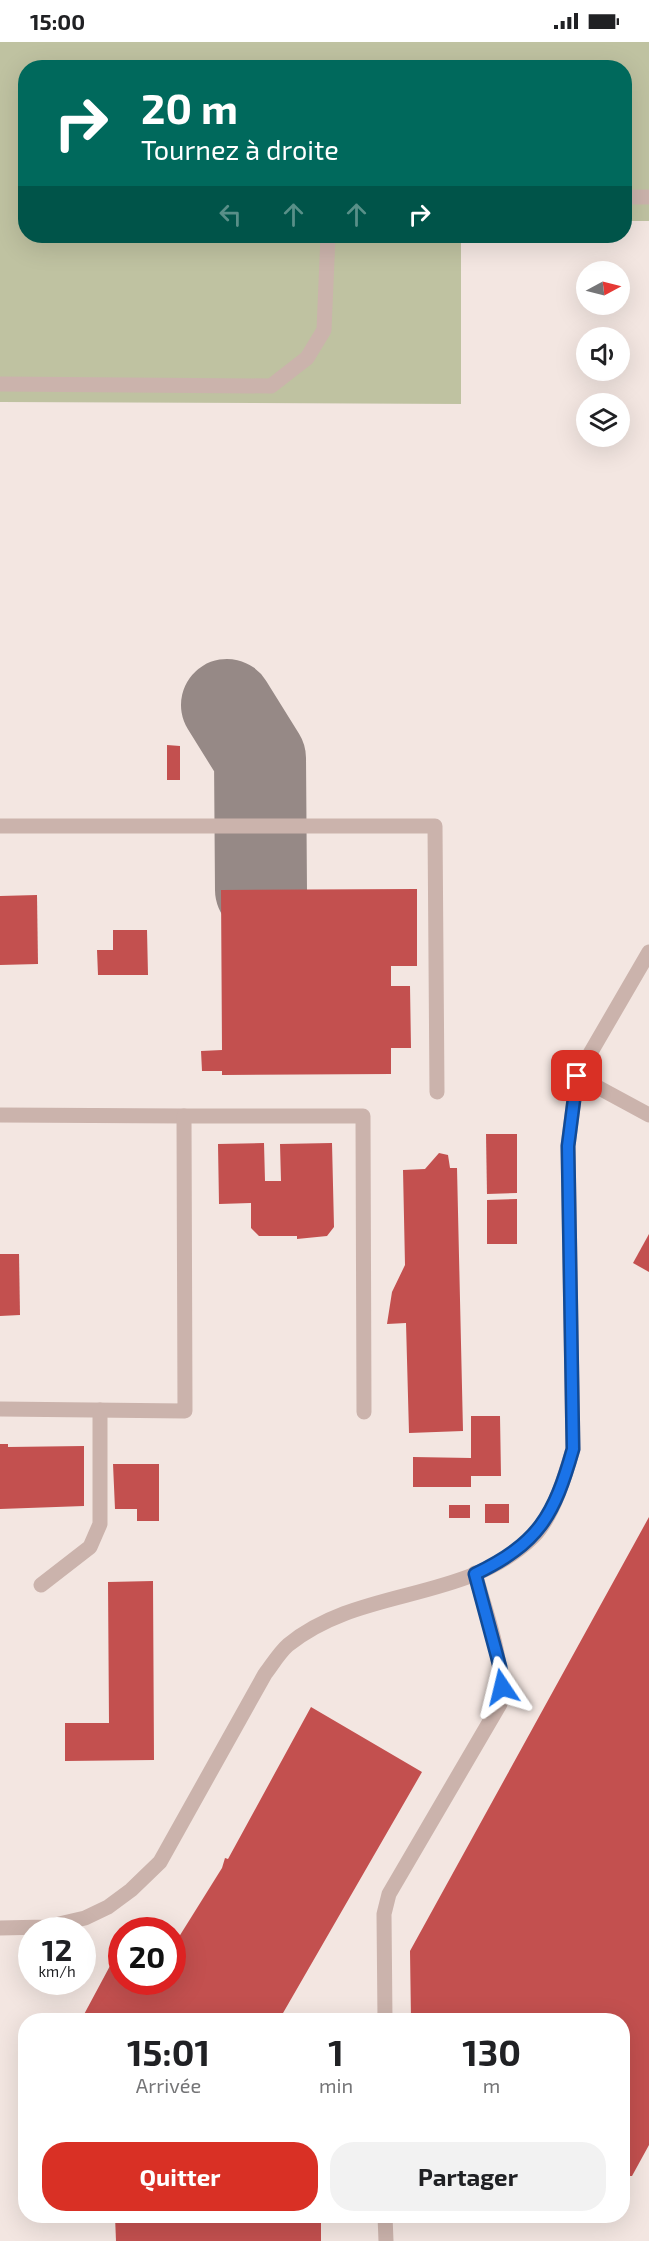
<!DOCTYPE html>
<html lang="fr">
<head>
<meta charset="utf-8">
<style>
	body { margin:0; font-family:"Exo 2",sans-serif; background:#f2f2f2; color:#202124; height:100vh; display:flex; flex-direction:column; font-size:22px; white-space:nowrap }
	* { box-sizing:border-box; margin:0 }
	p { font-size:20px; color:#757577 }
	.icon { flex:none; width:33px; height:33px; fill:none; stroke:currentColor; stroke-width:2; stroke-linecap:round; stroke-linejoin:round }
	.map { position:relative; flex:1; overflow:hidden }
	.panel { position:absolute; left:18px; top:1971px; width:612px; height:210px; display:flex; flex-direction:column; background:#fff; border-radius:24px; box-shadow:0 6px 24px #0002 }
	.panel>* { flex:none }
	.top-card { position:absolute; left:18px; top:18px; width:614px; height:183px; border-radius:24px; box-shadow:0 6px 24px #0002; background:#00695c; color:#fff; overflow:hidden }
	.needle { width:39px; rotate:83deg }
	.tools { position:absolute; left:576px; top:219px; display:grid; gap:12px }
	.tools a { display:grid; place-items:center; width:54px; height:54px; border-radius:50%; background:#fff; box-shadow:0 6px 24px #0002; font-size:30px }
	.speed { position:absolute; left:18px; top:1875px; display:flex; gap:12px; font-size:30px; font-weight:700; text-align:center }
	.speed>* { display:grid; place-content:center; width:78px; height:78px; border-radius:50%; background:#fff; box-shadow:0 6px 24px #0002; line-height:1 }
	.speed small { font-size:15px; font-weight:400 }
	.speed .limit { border:9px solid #d22; background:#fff; color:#111 }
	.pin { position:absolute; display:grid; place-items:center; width:51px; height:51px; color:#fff; margin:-26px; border-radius:12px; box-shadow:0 3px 9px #0006 }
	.me { position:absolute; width:66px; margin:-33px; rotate:350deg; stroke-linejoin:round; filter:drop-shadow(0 0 4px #0008) }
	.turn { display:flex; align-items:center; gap:21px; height:126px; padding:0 24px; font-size:27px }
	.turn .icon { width:78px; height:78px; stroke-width:2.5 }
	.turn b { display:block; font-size:42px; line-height:51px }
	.lanes { display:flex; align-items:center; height:57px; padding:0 24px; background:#0003; justify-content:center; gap:30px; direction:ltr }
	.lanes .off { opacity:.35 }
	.eta { display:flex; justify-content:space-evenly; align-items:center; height:102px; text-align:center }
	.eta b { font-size:36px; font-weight:700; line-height:42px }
	.button { display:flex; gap:12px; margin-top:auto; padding:12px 24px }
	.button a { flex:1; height:69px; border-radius:24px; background:#d93025; color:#fff; font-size:24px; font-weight:700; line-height:69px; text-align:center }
	.button a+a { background:#f2f2f2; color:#202124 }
	.status { display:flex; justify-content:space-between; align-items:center; height:42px; padding:0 30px; background:#fff; direction:ltr }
	.status svg { height:16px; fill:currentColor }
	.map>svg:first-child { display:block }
	.green { fill:#bfc2a1 }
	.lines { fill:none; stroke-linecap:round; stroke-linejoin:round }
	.taxiway { stroke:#968986; stroke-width:92 }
	.building { fill:#c3504f }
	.minor { stroke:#cbb3ac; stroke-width:15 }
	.route-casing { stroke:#114b97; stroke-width:15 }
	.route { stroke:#1a73e8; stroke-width:10 }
</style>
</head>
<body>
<div class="status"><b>15:00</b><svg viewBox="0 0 49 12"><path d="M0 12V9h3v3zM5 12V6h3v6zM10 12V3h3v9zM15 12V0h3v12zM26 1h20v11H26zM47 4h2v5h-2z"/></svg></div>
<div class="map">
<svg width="649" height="2199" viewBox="0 0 649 2199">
	<rect width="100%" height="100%" fill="#f3e6e1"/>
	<path class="green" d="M0 0H649V179H624V26H26V194H461V362L0 360Z"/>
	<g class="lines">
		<path class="taxiway" d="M227 663 260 716 261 848"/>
	</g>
	<g class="building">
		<path d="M167 703 180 704V738H167Z"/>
		<path d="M417 847V924H391V944H410L411 1006H391V1032L222 1033V1029H202L201 1009 222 1008 221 848Z"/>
		<path d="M37 853 38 922 0 923V854Z"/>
		<path d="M113 888H147L148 933H98L97 908H113Z"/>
		<path d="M486 1092H517V1151L487 1152Z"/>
		<path d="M264 1101 265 1139H281L280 1102 332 1101 334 1185 327 1194 297 1197V1194H259L251 1186V1161L219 1162 218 1102Z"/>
		<path d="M439 1111 448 1113 450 1126H457L463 1389 409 1391 406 1281 387 1282 392 1250 405 1223 403 1128 425 1127Z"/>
		<path d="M517 1157V1202H487V1158Z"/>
		<path d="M649 1192V1230L633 1221Z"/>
		<path d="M0 1212H19L20 1273 0 1274Z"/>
		<path d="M471 1374H500L501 1434H471V1445H413V1415L471 1416Z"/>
		<path d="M0 1402H8V1405L84 1404V1464L0 1467Z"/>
		<path d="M113 1422H159V1479H137V1467H115Z"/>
		<rect x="485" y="1462" width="24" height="19"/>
		<rect x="449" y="1463" width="21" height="13"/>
		<path d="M649 1475V2103L632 2134H622V1978H411L410 1909Z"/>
		<path d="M153 1539 154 1718 65 1719V1681H109L108 1540Z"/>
		<path d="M311 1665 422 1730 279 1978H81L111 1922 122 1928V1940H141L148 1944 151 1940H172V1906L222 1826 225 1816 228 1817Z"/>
		<path d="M115 2174H321V2199H116Z"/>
	</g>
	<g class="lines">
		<g class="minor">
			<path d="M624 155H649"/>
			<path d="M0 342 271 344 307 316 324 288 328 194"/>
			<path d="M0 784H435L437 1050"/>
			<path d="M577 1034 649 1073"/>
			<path d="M0 1073 184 1074"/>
			<path d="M0 1367 185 1369 184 1074H363L364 1370"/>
			<path d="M41 1543 90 1505 100 1482V1368"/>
			<path d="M0 1886 46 1885 85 1876 108 1865 131 1848 160 1820 265 1632C272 1623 279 1611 288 1603 360 1544 466 1561 533 1495 553 1475 565 1434 573 1407L568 1104 577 1034 649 910"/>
			<path d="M385 1978 384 1872 389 1852 500 1662C505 1618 486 1573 475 1531"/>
			<path d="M385 2174 386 2199"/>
		</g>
	</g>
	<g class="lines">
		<defs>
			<path id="route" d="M502 1645 500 1625 475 1532C539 1501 554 1474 573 1407L568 1104 577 1034"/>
		</defs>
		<use href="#route" class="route-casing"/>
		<use href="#route" class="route"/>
	</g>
</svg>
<div class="tools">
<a><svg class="needle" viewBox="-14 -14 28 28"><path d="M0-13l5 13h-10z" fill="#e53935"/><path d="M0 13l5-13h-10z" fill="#757577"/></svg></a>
<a><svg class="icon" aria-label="sound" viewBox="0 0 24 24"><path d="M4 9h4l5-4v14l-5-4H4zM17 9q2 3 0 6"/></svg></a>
<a><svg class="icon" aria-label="layers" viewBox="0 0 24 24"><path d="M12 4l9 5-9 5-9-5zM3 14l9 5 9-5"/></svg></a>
</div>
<div class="speed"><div>12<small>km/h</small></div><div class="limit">20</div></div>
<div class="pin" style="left:577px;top:1034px;background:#d93025"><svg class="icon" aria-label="arrive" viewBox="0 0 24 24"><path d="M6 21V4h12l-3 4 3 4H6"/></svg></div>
<svg class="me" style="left:502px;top:1645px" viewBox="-20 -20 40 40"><path d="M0-17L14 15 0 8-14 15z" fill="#1a73e8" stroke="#fff" stroke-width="4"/></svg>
<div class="top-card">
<div class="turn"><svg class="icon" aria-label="right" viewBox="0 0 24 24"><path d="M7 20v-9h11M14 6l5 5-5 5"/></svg><div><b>20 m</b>Tournez à droite</div></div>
<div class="lanes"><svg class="icon off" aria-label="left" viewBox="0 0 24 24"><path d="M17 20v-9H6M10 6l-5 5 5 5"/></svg><svg class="icon off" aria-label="ahead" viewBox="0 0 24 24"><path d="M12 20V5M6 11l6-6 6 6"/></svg><svg class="icon off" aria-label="ahead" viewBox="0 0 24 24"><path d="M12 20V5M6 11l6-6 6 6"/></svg><svg class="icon" aria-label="right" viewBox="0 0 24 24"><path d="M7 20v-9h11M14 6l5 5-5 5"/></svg></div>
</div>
<section class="panel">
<div class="eta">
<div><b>15:01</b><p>Arrivée</p></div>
<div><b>1</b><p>min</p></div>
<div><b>130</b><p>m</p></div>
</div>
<div class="button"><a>Quitter</a><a>Partager</a></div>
</section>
</div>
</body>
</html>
